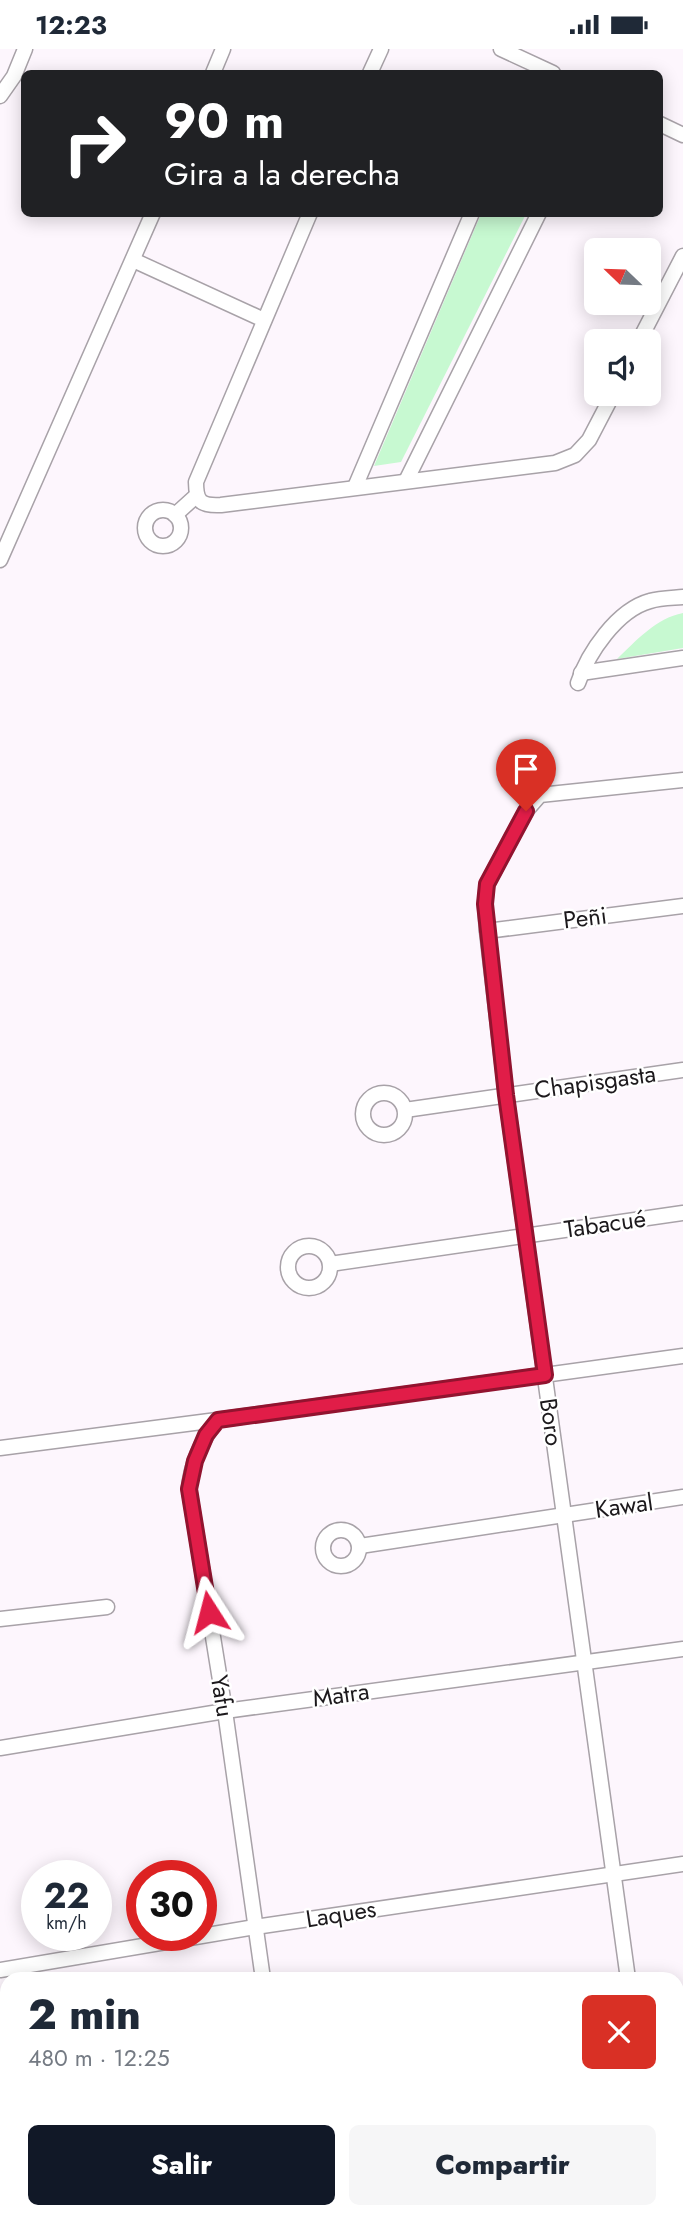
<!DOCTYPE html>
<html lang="es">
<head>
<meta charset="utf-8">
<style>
	body { margin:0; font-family:Jost,sans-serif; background:#f6f6f7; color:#1f2937; height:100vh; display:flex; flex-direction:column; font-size:26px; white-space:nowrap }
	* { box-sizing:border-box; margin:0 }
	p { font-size:23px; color:#747a83 }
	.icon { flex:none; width:38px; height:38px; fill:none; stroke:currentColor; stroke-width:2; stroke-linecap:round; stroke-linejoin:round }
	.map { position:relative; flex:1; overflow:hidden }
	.side { position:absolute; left:0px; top:1923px; width:684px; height:247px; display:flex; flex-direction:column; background:#fff; border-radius:21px 21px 0 0; box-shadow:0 4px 18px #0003 }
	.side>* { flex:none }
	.hud { position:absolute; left:21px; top:21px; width:642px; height:147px; border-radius:10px; box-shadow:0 4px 18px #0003; background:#202124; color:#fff; overflow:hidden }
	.needle { width:46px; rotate:293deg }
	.controls { position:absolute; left:584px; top:189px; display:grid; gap:14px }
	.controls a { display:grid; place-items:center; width:77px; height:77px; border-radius:10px; background:#fff; box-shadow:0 4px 18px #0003; font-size:35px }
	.speed { position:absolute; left:21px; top:1811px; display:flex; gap:14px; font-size:35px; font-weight:700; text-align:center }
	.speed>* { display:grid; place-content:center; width:91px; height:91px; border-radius:50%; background:#fff; box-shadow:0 4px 18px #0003; line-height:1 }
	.speed small { font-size:18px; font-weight:400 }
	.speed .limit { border:10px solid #d22; background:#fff; color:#111 }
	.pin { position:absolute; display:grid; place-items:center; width:60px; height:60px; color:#fff; margin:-72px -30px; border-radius:50% 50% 50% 0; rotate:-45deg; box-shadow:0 0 7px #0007 }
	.pin .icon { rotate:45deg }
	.me { position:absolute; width:77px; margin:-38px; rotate:351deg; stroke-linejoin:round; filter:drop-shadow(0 0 5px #0008) }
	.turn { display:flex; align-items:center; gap:24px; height:147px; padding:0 28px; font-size:32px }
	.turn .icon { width:91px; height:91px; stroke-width:2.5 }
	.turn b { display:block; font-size:49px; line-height:60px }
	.round { display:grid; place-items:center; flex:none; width:74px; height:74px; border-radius:10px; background:#f6f6f7 }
	.head { display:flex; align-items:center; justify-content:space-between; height:119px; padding:0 28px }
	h1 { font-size:42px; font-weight:800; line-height:52px }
	.primary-button { display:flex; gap:14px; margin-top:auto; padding:14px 28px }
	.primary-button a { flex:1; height:80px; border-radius:10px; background:#111827; color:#fff; font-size:28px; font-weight:800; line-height:80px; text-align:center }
	.primary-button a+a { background:#f6f6f7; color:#1f2937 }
	.status { display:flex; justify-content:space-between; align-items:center; height:49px; padding:0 35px; background:#fff; direction:ltr }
	.status svg { height:19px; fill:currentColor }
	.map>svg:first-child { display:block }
	.green { fill:#c7f9d1 }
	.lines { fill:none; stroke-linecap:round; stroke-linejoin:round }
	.street-casing { stroke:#a8a2a8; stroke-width:17 }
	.secondary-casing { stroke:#a8a2a8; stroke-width:22 }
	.street { stroke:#fff; stroke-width:14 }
	.secondary { stroke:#dfe4f9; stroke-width:19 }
	.route-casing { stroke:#92132f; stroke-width:18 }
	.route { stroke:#e11d48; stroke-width:12 }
	.labels { text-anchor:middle; stroke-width:5; stroke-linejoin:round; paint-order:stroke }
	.street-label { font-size:24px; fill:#1c191c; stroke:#fff }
</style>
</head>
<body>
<div class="status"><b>12:23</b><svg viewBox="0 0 49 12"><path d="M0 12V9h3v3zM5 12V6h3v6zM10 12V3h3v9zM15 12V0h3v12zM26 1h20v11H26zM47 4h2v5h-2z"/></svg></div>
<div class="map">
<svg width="683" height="2169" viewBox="0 0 683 2169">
	<rect width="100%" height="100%" fill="#fdf6fd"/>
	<g class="green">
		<path d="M481 165H526L401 413 374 417Z"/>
		<path d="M683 564V599L617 610C636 592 656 569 683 564Z"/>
	</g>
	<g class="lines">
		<defs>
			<g id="street">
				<path d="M501 0 553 24"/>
				<path d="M213 24 223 0"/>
				<path d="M370 24 381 0"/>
				<path d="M0 47 14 27 25 0"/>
				<path d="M660 75 683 86"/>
				<path d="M310 164 196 433C196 453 201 457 221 456L555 414 575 406 589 391 613 345"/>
				<path d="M133 211 264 271"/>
				<path d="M639 292 683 207"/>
				<path d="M406 432 539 164"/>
				<path d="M355 438 472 164"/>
				<circle cx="163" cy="479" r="18"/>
				<path d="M175 466 196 447"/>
				<path d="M0 511 153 164"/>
				<path d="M581 624 683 609"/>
				<path d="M578 634C588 604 617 561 650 552 660 549 672 549 683 548"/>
				<path d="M487 882 683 857"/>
				<circle cx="384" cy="1065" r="21"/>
				<path d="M405 1061 683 1021"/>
				<circle cx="309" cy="1218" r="21"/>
				<path d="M330 1215 683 1164"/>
				<path d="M217 1371C202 1391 191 1415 189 1440L225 1662 263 1930"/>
				<path d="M0 1399 217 1371 683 1307"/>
				<circle cx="341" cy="1499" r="18"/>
				<path d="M360 1497 683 1448"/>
				<path d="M0 1570 107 1558"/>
				<path d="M0 1699 225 1662 683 1600"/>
				<path d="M0 1921 255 1878 683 1815"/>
				<path d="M628 1930 506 1046 487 882 485 855 487 835 526 762 540 746 683 731"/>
				<path d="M296 2163V2169"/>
				<path d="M661 2163 662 2169"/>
				<path d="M523 2166V2169"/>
			</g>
			<g id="secondary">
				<path d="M677 2071 683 2070"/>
				<path d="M0 2159 7 2158"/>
			</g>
		</defs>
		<use href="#street" class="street-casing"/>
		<use href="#secondary" class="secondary-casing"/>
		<use href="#street" class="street"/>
		<use href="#secondary" class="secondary"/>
	</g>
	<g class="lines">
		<defs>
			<path id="route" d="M209 1563 189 1440 195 1412 206 1386 218 1371 545 1326 506 1046 485 855 487 835 526 762"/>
		</defs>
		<use href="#route" class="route-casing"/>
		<use href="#route" class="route"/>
	</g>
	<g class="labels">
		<g class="street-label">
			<text transform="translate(585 869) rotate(-7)" y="8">Peñi</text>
			<text transform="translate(595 1033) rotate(-8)" y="8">Chapisgasta</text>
			<text transform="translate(605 1175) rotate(-8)" y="8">Tabacué</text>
			<text transform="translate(551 1373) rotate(82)" y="8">Boro</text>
			<text transform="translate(624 1457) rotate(-8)" y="8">Kawal</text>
			<text transform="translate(341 1646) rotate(-8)" y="8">Matra</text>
			<text transform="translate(222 1647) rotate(81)" y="8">Yafu</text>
			<text transform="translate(341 1865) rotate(-9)" y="8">Laques</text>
		</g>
	</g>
</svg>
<div class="controls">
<a><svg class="needle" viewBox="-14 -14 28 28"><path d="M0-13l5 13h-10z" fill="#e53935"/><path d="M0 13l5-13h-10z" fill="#747a83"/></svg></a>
<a><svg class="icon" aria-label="sound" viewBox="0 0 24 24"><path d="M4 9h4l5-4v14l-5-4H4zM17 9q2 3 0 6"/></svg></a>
</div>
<div class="speed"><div>22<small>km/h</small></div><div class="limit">30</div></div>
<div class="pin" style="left:526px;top:762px;background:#d93025"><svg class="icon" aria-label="arrive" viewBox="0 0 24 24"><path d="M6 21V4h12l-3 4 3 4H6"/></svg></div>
<svg class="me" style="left:209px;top:1563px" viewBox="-20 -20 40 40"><path d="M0-17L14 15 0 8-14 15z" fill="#e11d48" stroke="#fff" stroke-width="4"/></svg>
<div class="hud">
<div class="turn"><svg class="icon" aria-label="right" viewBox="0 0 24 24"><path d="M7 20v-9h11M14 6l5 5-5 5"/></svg><div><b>90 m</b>Gira a la derecha</div></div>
</div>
<section class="side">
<div class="head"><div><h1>2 min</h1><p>480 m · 12:25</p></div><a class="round" style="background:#d93025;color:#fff"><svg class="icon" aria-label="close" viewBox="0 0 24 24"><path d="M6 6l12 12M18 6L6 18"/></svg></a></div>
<div class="primary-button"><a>Salir</a><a>Compartir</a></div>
</section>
</div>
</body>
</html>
